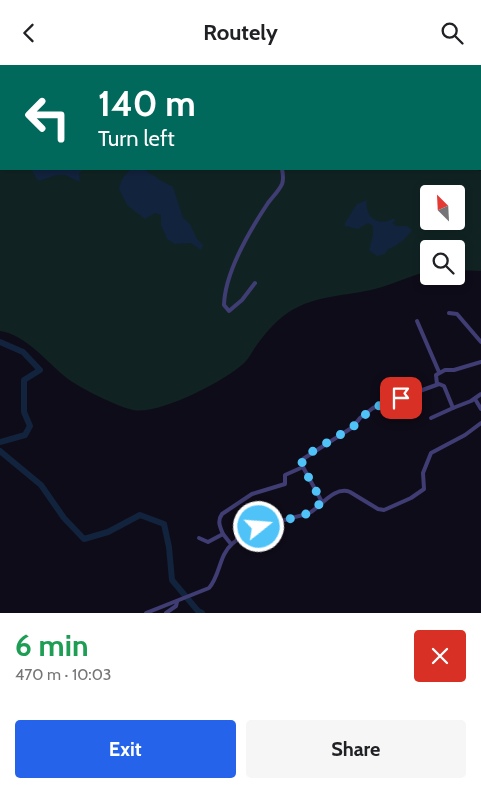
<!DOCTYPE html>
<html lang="en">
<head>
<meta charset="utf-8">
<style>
	body { margin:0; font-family:Cabin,sans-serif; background:#f6f6f6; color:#202124; height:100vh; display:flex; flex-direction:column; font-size:19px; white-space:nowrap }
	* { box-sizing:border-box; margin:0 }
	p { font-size:16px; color:#757577 }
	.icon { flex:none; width:28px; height:28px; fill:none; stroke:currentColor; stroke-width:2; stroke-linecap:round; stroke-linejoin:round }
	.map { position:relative; height:548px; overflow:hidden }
	.sheet { display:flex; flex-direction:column; background:#fff; flex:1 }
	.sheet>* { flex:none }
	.hud { position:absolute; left:0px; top:0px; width:481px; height:105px; box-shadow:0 2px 8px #0003; background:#00695c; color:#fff; overflow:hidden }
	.needle { width:32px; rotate:336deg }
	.fabs { position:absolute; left:420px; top:120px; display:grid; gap:10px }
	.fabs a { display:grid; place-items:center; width:45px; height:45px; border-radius:5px; background:#fff; box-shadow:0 2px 8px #0003; font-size:25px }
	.pin { position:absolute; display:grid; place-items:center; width:42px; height:42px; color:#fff; margin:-21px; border-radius:10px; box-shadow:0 2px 8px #0006 }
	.me { position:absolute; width:55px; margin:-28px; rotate:73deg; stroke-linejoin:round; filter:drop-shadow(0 0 4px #0008) }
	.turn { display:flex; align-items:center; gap:18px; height:105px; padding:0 15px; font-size:22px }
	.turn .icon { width:65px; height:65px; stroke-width:2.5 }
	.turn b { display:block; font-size:35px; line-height:42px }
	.round { display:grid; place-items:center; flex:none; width:52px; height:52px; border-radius:5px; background:#f6f6f6 }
	.overview { display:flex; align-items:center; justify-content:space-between; height:85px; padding:0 15px }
	h1 { font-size:30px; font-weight:800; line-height:38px; color:#1e9e55 }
	.primary-button { display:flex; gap:10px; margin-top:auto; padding:10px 15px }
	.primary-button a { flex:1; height:58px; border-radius:5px; background:#2563eb; color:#fff; font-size:20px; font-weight:800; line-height:58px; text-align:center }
	.primary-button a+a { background:#f6f6f6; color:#202124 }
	header { display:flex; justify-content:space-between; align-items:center; height:65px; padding:0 15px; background:#fff; font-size:22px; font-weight:800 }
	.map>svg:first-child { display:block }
	.green { fill:#102322; fill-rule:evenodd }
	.water { fill:#12233d }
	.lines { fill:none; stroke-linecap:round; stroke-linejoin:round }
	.river { stroke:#12233d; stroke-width:6 }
	.minor { stroke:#3f3d73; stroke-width:4 }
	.route { stroke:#4fc3f7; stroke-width:9; stroke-dasharray:0 16.2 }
</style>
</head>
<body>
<header><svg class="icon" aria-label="back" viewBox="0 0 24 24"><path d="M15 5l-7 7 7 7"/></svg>Routely<svg class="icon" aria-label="search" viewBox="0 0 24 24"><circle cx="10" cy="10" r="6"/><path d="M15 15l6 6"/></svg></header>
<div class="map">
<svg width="481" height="548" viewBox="0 0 481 548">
	<rect width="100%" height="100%" fill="#0f0c19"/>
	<path class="green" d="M0 0H319L320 1H1V104H474L481 106V206L456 205V184H429V206C413 210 398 217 382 222 353 231 321 229 294 244 279 252 266 267 256 281 252 287 248 295 243 299 223 317 159 350 133 345 116 341 82 324 68 314 47 298 27 270 0 266ZM429 129H456V156H429Z"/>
	<g class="water">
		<path d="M31 104H84L79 108 80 116C74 116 70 111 64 110 55 109 47 114 38 116Z"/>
		<path d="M132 104H144L160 115 173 122 183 153 190 159 197 174 203 180 201 185 191 178 175 179 167 174 161 160V150L155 148 145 154 127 140 119 124C121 115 124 109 132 104Z"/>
		<path d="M367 135C364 152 379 163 394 153L395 156 392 158 396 161H407L412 165C406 173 398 181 388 184L385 189 377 191 369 185 373 170V161L368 158 358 164 345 161V158L357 139Z"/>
	</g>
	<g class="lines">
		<g class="river">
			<path d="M0 277 23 287 40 305 24 315V347L30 361 25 370 0 377"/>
			<path d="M0 386 41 420 64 453 84 474 108 467 140 450 164 459 169 482 172 515 198 546 202 548"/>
		</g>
		<g class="minor">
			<path d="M200 0V1"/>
			<path d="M324 0 326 1"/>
			<path d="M342 0 343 1"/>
			<path d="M331 1 333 0"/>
			<path d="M364 1 366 0"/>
			<path d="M476 1 479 0"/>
			<path d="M480 54 481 55"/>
			<path d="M480 75H481"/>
			<path d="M480 99H481"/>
			<path d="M255 218 242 235 229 246 224 240C225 206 250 165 268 138 273 131 279 126 282 119 284 114 283 109 282 104"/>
			<path d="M449 248 457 249 481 277"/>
			<path d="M417 256 439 307"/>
			<path d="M437 319 436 310 445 305H454L481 297"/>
			<path d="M475 334 481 344"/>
			<path d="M431 353 453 343"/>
			<path d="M322 437 303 402 302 397 303 394 353 362 360 353 373 343 439 319 444 321 453 343 471 336 481 329"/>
			<path d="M223 469C220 462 217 456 222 449L252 429 285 419V410L303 402"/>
			<path d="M199 473 208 477 223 469 231 479"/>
			<path d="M146 548 209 523C220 511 219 490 232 479 249 464 271 459 292 453 298 451 305 450 311 447 322 440 335 421 350 427L378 444 384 445 411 433 424 424 423 408 431 388 465 370 481 358"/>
			<path d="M166 548 176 541 177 537"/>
		</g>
	</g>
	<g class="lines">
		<path class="route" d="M259 462 304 450 310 447 322 437 303 402 302 397 305 391 353 362 360 354 373 343 401 333"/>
	</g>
</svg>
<div class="fabs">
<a><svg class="needle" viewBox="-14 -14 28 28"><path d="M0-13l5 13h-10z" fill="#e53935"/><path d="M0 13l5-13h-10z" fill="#757577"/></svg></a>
<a><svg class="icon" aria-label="search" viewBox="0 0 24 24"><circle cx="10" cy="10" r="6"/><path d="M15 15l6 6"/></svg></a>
</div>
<div class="pin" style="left:401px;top:333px;background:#d93025"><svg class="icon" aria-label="arrive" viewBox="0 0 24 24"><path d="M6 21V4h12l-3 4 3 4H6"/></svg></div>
<svg class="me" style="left:259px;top:462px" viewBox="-20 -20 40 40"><circle r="17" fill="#4fc3f7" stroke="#fff" stroke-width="3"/><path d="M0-11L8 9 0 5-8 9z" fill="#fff"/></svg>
<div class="hud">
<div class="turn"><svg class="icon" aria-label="left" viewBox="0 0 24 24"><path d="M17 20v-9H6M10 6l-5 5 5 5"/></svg><div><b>140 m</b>Turn left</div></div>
</div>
</div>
<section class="sheet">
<div class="overview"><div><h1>6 min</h1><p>470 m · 10:03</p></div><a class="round" style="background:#d93025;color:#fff"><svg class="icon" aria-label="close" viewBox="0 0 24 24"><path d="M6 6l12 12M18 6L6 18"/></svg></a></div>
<div class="primary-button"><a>Exit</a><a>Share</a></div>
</section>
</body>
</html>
